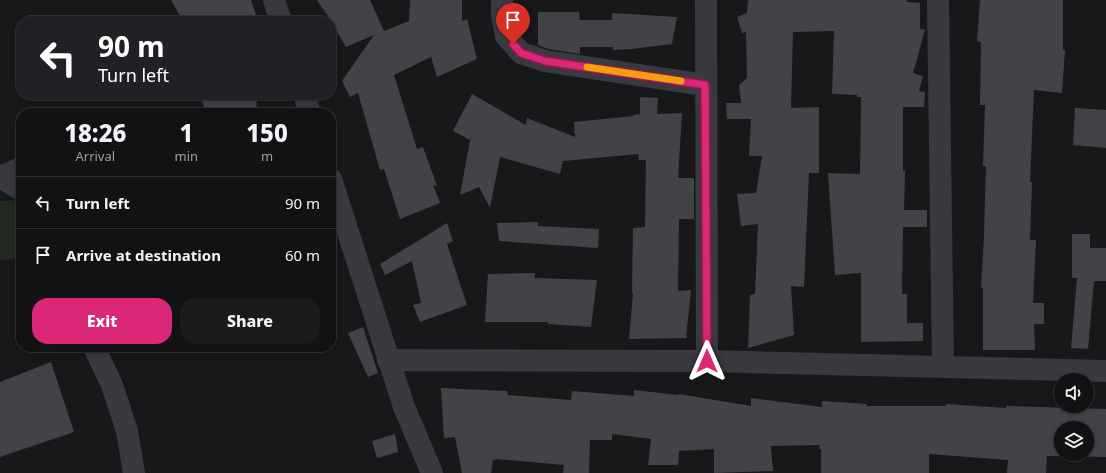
<!DOCTYPE html>
<html lang="en">
<head>
<meta charset="utf-8">
<style>
	body { margin:0; font-family:"Noto Sans",sans-serif; background:#1b1b1d; color:#f1f3f6; height:100vh; display:flex; flex-direction:column; font-size:15px; white-space:nowrap }
	* { box-sizing:border-box; margin:0 }
	p { font-size:13px; color:#9c9ea0 }
	.icon { flex:none; width:22px; height:22px; fill:none; stroke:currentColor; stroke-width:2; stroke-linecap:round; stroke-linejoin:round }
	.map { position:relative; flex:1; overflow:hidden }
	.side { position:absolute; left:16px; top:108px; width:320px; height:244px; display:flex; flex-direction:column; background:#121214; border-radius:16px; box-shadow:0 2px 6px #0003,0 0 0 1px #313234 }
	.side>* { flex:none }
	.top-card { position:absolute; left:16px; top:16px; width:320px; height:84px; border-radius:16px; box-shadow:0 2px 6px #0003,0 0 0 1px #313234; background:#202124; color:#fff; overflow:hidden }
	.buttons { position:absolute; left:1054px; top:373px; display:grid; gap:8px }
	.buttons a { display:grid; place-items:center; width:40px; height:40px; border-radius:50%; background:#121214; box-shadow:0 2px 6px #0003,0 0 0 1px #313234; font-size:20px }
	.pin { position:absolute; display:grid; place-items:center; width:34px; height:34px; color:#fff; margin:-41px -17px; border-radius:50% 50% 50% 0; rotate:-45deg; box-shadow:0 0 4px #0007 }
	.pin .icon { rotate:45deg }
	.me { position:absolute; width:44px; margin:-22px; rotate:0deg; stroke-linejoin:round; filter:drop-shadow(0 0 3px #0008) }
	.turn { display:flex; align-items:center; gap:14px; height:84px; padding:0 16px; font-size:18px }
	.turn .icon { width:52px; height:52px; stroke-width:2.5 }
	.turn b { display:block; font-size:28px; line-height:34px }
	.eta { display:flex; justify-content:space-evenly; align-items:center; height:68px; text-align:center }
	.eta b { font-size:24px; font-weight:800; line-height:28px }
	.cta { display:flex; gap:8px; margin-top:auto; padding:8px 16px }
	.cta a { flex:1; height:46px; border-radius:16px; background:#db2777; color:#fff; font-size:16px; font-weight:800; line-height:46px; text-align:center }
	.cta a+a { background:#1b1b1d; color:#f1f3f6 }
	ul { padding:0; list-style:none }
	li { display:flex; align-items:center; gap:12px; height:52px; padding:0 16px; border-top:1px solid #313234 }
	li div { flex:1 }
	li b { display:block; font-size:15px }
	li em { font-style:normal }
	.map>svg:first-child { display:block }
	.green { fill:#202821 }
	.building { fill:#424347; fill-rule:evenodd }
	.lines { fill:none; stroke-linecap:round; stroke-linejoin:round }
	.street { stroke:#39393f; stroke-width:22 }
	.route-casing { stroke:#8e194d; stroke-width:10 }
	.route { stroke:#db2777; stroke-width:7 }
	.slow { stroke:#f59e0b; stroke-width:7 }
</style>
</head>
<body>
<div class="map">
<svg width="1106" height="473" viewBox="0 0 1106 473">
	<rect width="100%" height="100%" fill="#18181a"/>
	<path class="green" d="M21 200V258L0 261V201Z"/>
	<g class="building">
		<path d="M171 0H251L258 21H183Z"/>
		<path d="M317 0H370L384 31 409 21 410 0H462V21L467 19 477 59 437 77 431 57 394 75 417 149 423 147 437 186 433 185 440 203 400 219 384 169 380 170 358 93 350 97 342 81 374 35 346 47 331 21Z"/>
		<path d="M748 0H907V2L920 3V29L925 30 913 73 923 76 919 91 925 92 924 107H903V171H905L904 210H927V227H903L902 294H907V323H923V341L861 342V273L835 275 828 173 860 174 861 97H857V95L832 94 834 31 793 32 791 108 819 107V173H809L804 287 791 286 794 335 748 348 750 295 755 294 758 224 741 226 737 194 756 193 762 156H749L751 119H727L726 103H741L739 85 747 78 746 32 742 33 737 17 747 13Z"/>
		<path d="M980 0H1063V50H1065L1062 93 1034 90 1030 182H1032L1030 240H1036L1033 303H1044V324H1034L1035 350H983V288L981 287 984 235 986 166H983L985 105H980L981 42 977 41Z"/>
		<path d="M538 12H579L580 20H612V13L677 17 672 44 632 49 613 50V47H580V54L548 49 538 45Z"/>
		<path d="M472 94 526 125 527 118 575 137 574 122 633 116V115L640 114V97L658 98 657 114 682 113 678 178H694V219H679L678 291 691 290 686 338 629 339 633 293H632L633 228 645 227 646 160H639L638 154 563 161 560 174 500 157 490 208 479 187 460 195 470 140 453 131Z"/>
		<path d="M200 95H257L256 113H206Z"/>
		<path d="M1075 108 1106 110V148L1073 145Z"/>
		<path d="M538 222V226L599 229 598 248 499 241 497 223Z"/>
		<path d="M447 223 453 241 447 244 467 305 420 322 413 305 421 303 412 261 385 275 380 264Z"/>
		<path d="M1072 234H1090V248H1106V281H1094L1088 349 1071 348 1077 278H1072Z"/>
		<path d="M535 273V278L597 280 591 327 548 324V322H485L488 274Z"/>
		<path d="M363 327 378 373 368 377 348 333Z"/>
		<path d="M51 362 74 432 0 457V382Z"/>
		<path d="M441 388 507 391 508 395 571 400 572 391 634 396V390L679 395V394L751 406V398L822 407V401L867 404 866 406H946V404L1006 408V406L1106 409V457L1047 456 1046 473H1007L1008 460 929 454V473H821V449H819L820 445 771 446 773 471 714 473V449L679 451 678 465H648L651 439 612 434V440H590L589 473H563L564 465 496 459V460H493L491 473H462L455 437 444 438ZM1061 428H1087V454H1061Z"/>
		<path d="M395 434 398 452 377 458 372 441Z"/>
	</g>
	<g class="lines">
		<g class="street">
			<path d="M274 0 281 21"/>
			<path d="M502 0V15L506 36 521 53 545 61 705 85"/>
			<path d="M706 0 707 361"/>
			<path d="M938 0 943 367"/>
			<path d="M304 95 310 113"/>
			<path d="M0 177 21 190"/>
			<path d="M0 177 21 168"/>
			<path d="M331 179 404 407 432 473"/>
			<path d="M94 347 112 385 127 431 134 473"/>
			<path d="M388 360 707 361 1106 371"/>
		</g>
	</g>
	<g class="lines">
		<defs>
			<path id="route" d="M513 44 521 53 545 61 705 85 707 361"/>
		</defs>
		<use href="#route" class="route-casing"/>
		<use href="#route" class="route"/>
		<path class="slow" d="M587 67 681 81"/>
	</g>
</svg>
<div class="buttons">
<a><svg class="icon" aria-label="sound" viewBox="0 0 24 24"><path d="M4 9h4l5-4v14l-5-4H4zM17 9q2 3 0 6"/></svg></a>
<a><svg class="icon" aria-label="layers" viewBox="0 0 24 24"><path d="M12 4l9 5-9 5-9-5zM3 14l9 5 9-5"/></svg></a>
</div>
<div class="pin" style="left:513px;top:44px;background:#d93025"><svg class="icon" aria-label="arrive" viewBox="0 0 24 24"><path d="M6 21V4h12l-3 4 3 4H6"/></svg></div>
<svg class="me" style="left:707px;top:361px" viewBox="-20 -20 40 40"><path d="M0-17L14 15 0 8-14 15z" fill="#db2777" stroke="#fff" stroke-width="4"/></svg>
<div class="top-card">
<div class="turn"><svg class="icon" aria-label="left" viewBox="0 0 24 24"><path d="M17 20v-9H6M10 6l-5 5 5 5"/></svg><div><b>90 m</b>Turn left</div></div>
</div>
<section class="side">
<div class="eta">
<div><b>18:26</b><p>Arrival</p></div>
<div><b>1</b><p>min</p></div>
<div><b>150</b><p>m</p></div>
</div>
<ul>
<li><svg class="icon" aria-label="left" viewBox="0 0 24 24"><path d="M17 20v-9H6M10 6l-5 5 5 5"/></svg><div><b>Turn left</b></div><em>90 m</em></li>
<li><svg class="icon" aria-label="arrive" viewBox="0 0 24 24"><path d="M6 21V4h12l-3 4 3 4H6"/></svg><div><b>Arrive at destination</b></div><em>60 m</em></li>
</ul>
<div class="cta"><a>Exit</a><a>Share</a></div>
</section>
</div>
</body>
</html>
